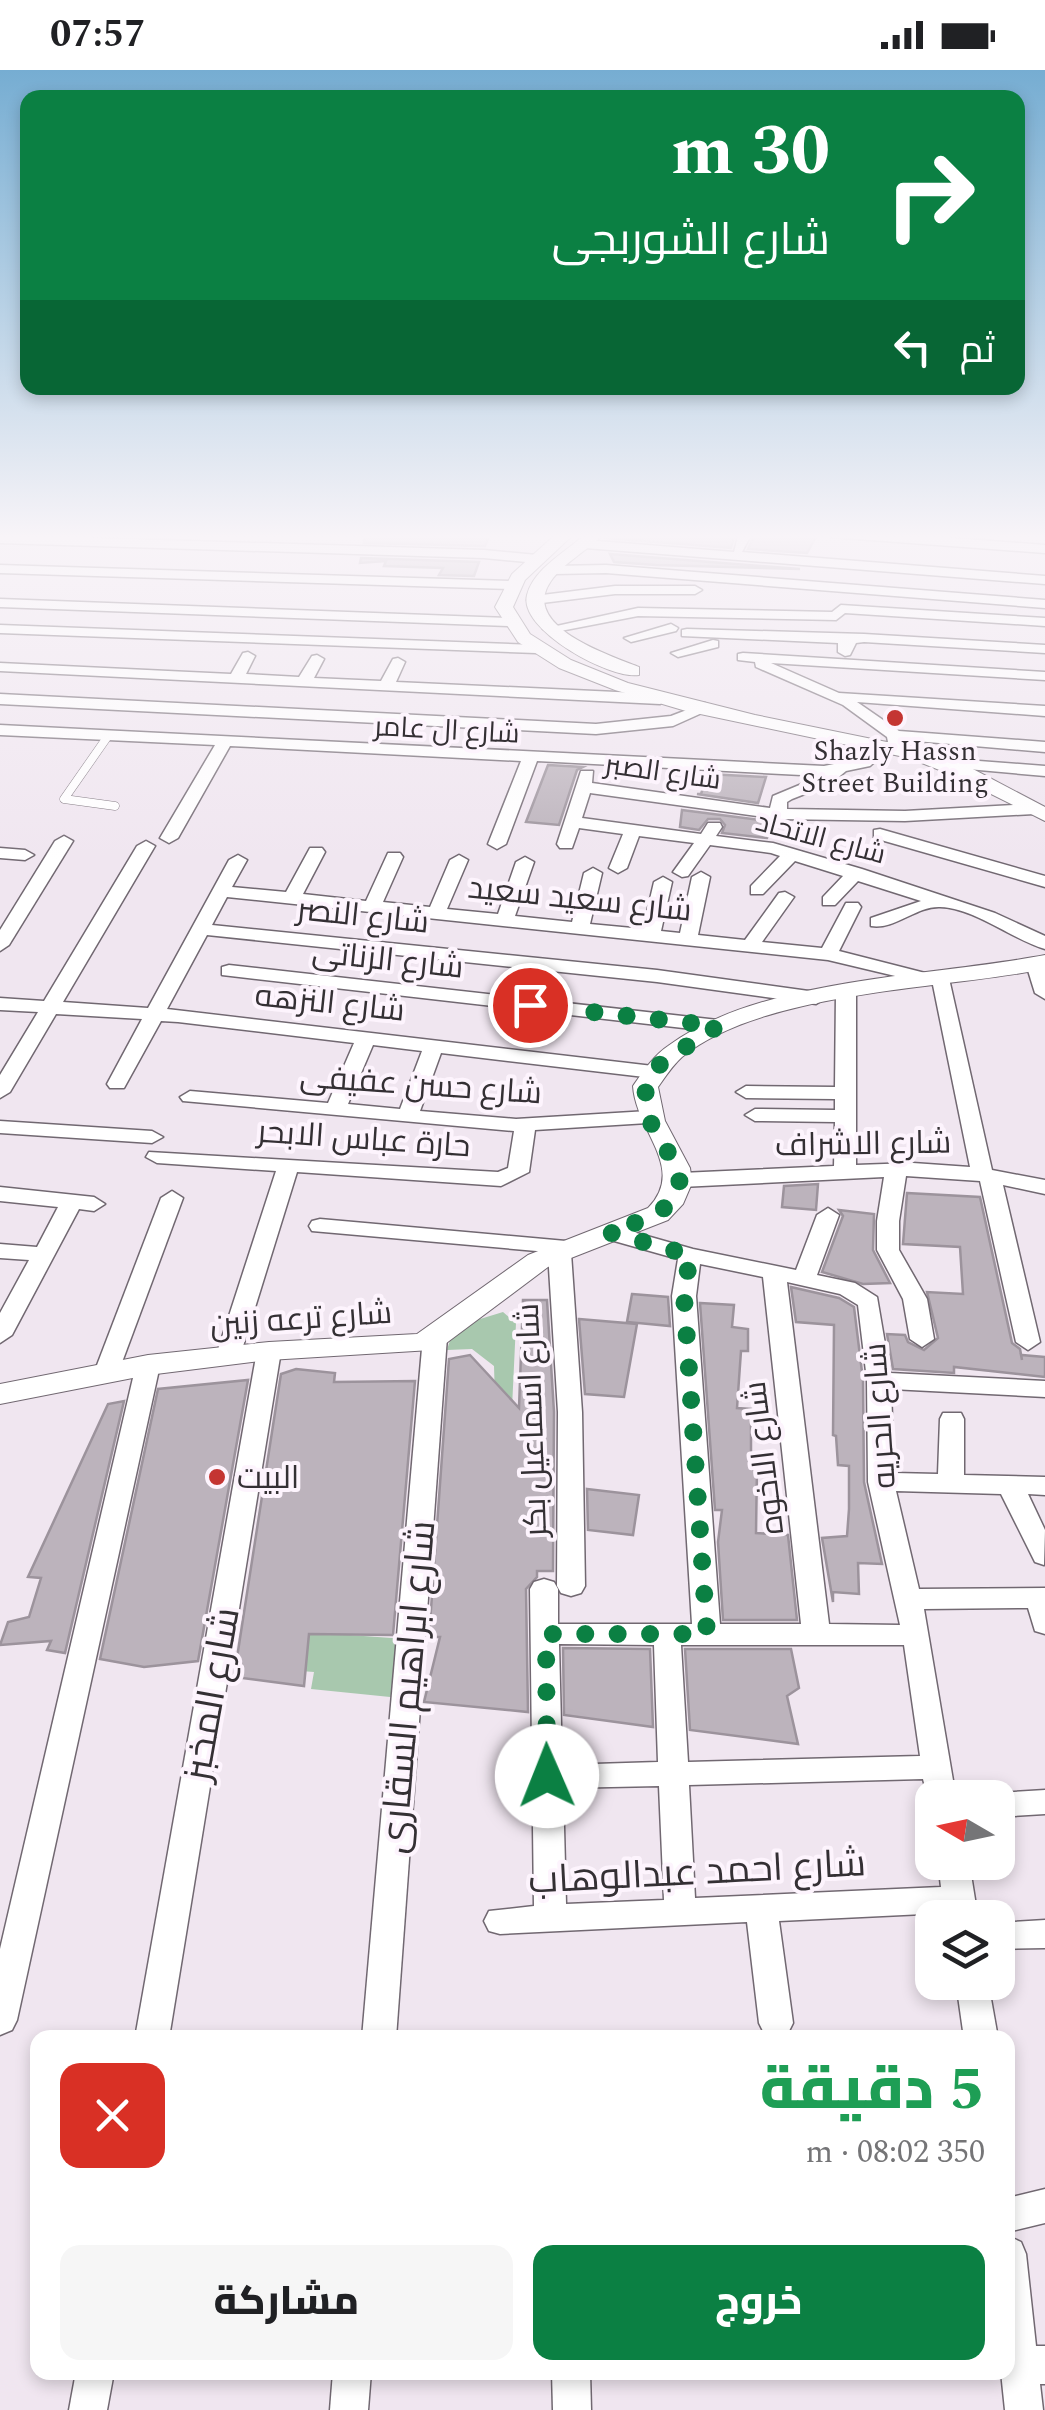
<!DOCTYPE html>
<html lang="ar">
<head>
<meta charset="utf-8">
<style>
	body { margin:0; font-family:Spectral,Cairo,serif; background:#f6f6f6; color:#202124; direction:rtl; height:100vh; display:flex; flex-direction:column; font-size:38px; white-space:nowrap }
	* { box-sizing:border-box; margin:0 }
	p { font-size:32px; color:#757577 }
	.icon { flex:none; width:55px; height:55px; fill:none; stroke:currentColor; stroke-width:2; stroke-linecap:round; stroke-linejoin:round }
	.map { position:relative; flex:1; overflow:hidden; direction:ltr }
	.sheet { position:absolute; left:30px; top:1960px; width:985px; height:350px; display:flex; flex-direction:column; background:#fff; border-radius:20px; box-shadow:0 5px 15px #0003; direction:rtl }
	.sheet>* { flex:none }
	.banner { position:absolute; left:20px; top:20px; width:1005px; height:305px; border-radius:20px; box-shadow:0 5px 15px #0003; direction:rtl; background:#0b8043; color:#fff; overflow:hidden }
	.needle { width:65px; rotate:279deg }
	.buttons { position:absolute; left:915px; top:1710px; display:grid; gap:20px }
	.buttons a { display:grid; place-items:center; width:100px; height:100px; border-radius:20px; background:#fff; box-shadow:0 5px 15px #0003; font-size:50px }
	.pin { position:absolute; display:grid; place-items:center; width:85px; height:85px; color:#fff; margin:-42px; border:5px solid #fff; border-radius:50%; box-shadow:0 2px 10px #0007 }
	.me { position:absolute; width:110px; margin:-55px; rotate:359deg; stroke-linejoin:round; filter:drop-shadow(0 0 8px #0008) }
	.turn { display:flex; align-items:center; gap:35px; height:210px; padding:0 30px; font-size:45px }
	.turn .icon { width:130px; height:130px; stroke-width:2.5 }
	.turn b { display:block; font-size:70px; line-height:85px }
	.then { display:flex; align-items:center; height:95px; padding:0 30px; background:#0003; gap:20px; font-size:38px }
	.round { display:grid; place-items:center; flex:none; width:105px; height:105px; border-radius:20px; background:#f6f6f6 }
	.summary { display:flex; align-items:center; justify-content:space-between; height:170px; padding:0 30px }
	h1 { font-size:60px; font-weight:800; line-height:75px; color:#1e9e55 }
	.cta { display:flex; gap:20px; margin-top:auto; padding:20px 30px }
	.cta a { flex:1; height:115px; border-radius:20px; background:#0b8043; color:#fff; font-size:40px; font-weight:800; line-height:115px; text-align:center }
	.cta a+a { background:#f6f6f6; color:#202124 }
	.status { display:flex; justify-content:space-between; align-items:center; height:70px; padding:0 50px; background:#fff; direction:ltr }
	.status svg { height:28px; fill:currentColor }
	.map>svg:first-child { display:block }
	.green { fill:#a8c8ae }
	.building { fill:#bcb3bc; stroke:#9c939c; stroke-width:2.5 }
	.lines { fill:none; stroke-linecap:round; stroke-linejoin:round }
	.service-casing { stroke:#716871; stroke-width:9 }
	.minor-casing { stroke:#716871; stroke-width:3 }
	.tertiary-casing { stroke:#716871; stroke-width:2 }
	.service { stroke:#fff; stroke-width:8 }
	.minor { fill:#fff; fill-rule:evenodd }
	.tertiary { fill:#fff; fill-rule:evenodd }
	.route { stroke:#0b8043; stroke-width:18; stroke-dasharray:0 32.4 }
	.poi-dot { fill:#c43532; stroke:#fdf4fd; stroke-width:4 }
	.labels { text-anchor:middle; stroke-width:8; stroke-linejoin:round; paint-order:stroke }
	.far-street-label { font-size:28px; fill:#343034; stroke:#fdf4fd }
	.far-poi-label { font-size:28px; fill:#343034; stroke:#fdf4fd }
	.street-label { font-size:32px; fill:#343034; stroke:#fdf4fd }
	.poi-label { font-size:32px; fill:#343034; stroke:#fdf4fd; text-anchor:start }
	.near-street-label { font-size:38px; fill:#343034; stroke:#fdf4fd }
</style>
</head>
<body>
<div class="status"><b>07:57</b><svg viewBox="0 0 49 12"><path d="M0 12V9h3v3zM5 12V6h3v6zM10 12V3h3v9zM15 12V0h3v12zM26 1h20v11H26zM47 4h2v5h-2z"/></svg></div>
<div class="map">
<svg width="1045" height="2340" viewBox="0 0 1045 2340">
	<rect width="100%" height="100%" fill="#f0e6f0"/>
	<g class="green">
		<path d="M503 1242 516 1253 512 1338 495 1330 494 1296 472 1279 447 1280 454 1257Z"/>
		<path d="M280 1531 321 1563 406 1569 400 1628 311 1619 314 1602 287 1600Z"/>
	</g>
	<g class="building">
		<path d="M490 463 485 476 364 473 366 464Z"/>
		<path d="M608 463H735L731 478 605 468Z"/>
		<path d="M756 463H818L807 483 748 479Z"/>
		<path d="M610 484 800 499 656 495 614 492Z"/>
		<path d="M361 488 479 492 474 506 439 505 443 498 384 496 386 491 360 493Z"/>
		<path d="M548 695 583 697 577 700 559 755 526 752Z"/>
		<path d="M708 704 766 707 758 733 697 724H701Z"/>
		<path d="M682 740 776 752 767 768 722 763 725 755 720 749H708L699 760 680 757Z"/>
		<path d="M818 1114 816 1140 782 1137 784 1116Z"/>
		<path d="M907 1123 980 1127 1012 1273 1020 1279 1022 1290 1021 1285 1045 1287V1307L954 1297V1303L893 1299 887 1264 905 1265 908 1272 924 1280 938 1268 927 1222 963 1224 960 1177 903 1174Z"/>
		<path d="M839 1140 874 1144 873 1180 890 1213 863 1214 822 1202 843 1146Z"/>
		<path d="M791 1217 839 1228 854 1237 863 1310 864 1412 882 1494 858 1493 859 1524 833 1522V1532L822 1468 847 1466 849 1439V1396L838 1395 836 1366 833 1365 834 1255 796 1252Z"/>
		<path d="M632 1224 668 1227 670 1256 627 1252Z"/>
		<path d="M523 1230H547L554 1342 553 1501H537V1507L526 1519 528 1642 424 1632 440 1567H429L449 1289 470 1285 519 1338Z"/>
		<path d="M700 1233 734 1235 732 1257 748 1259V1281H741L737 1338 751 1339V1398H757L756 1463 788 1465 797 1550H723L718 1472 722 1440H715Z"/>
		<path d="M579 1249 637 1254 624 1327 585 1324Z"/>
		<path d="M296 1299 335 1303 334 1312 415 1311 393 1565 309 1564 304 1616 234 1607 281 1304Z"/>
		<path d="M248 1310 198 1591 144 1597 100 1589 158 1319Z"/>
		<path d="M124 1331 65 1583 47 1580 51 1571 0 1575 8 1552 29 1547 41 1508 28 1507 108 1334Z"/>
		<path d="M587 1419 639 1425 633 1465 588 1460Z"/>
		<path d="M563 1578 650 1579 653 1657 564 1645Z"/>
		<path d="M685 1579H791L799 1618 787 1626 798 1674 690 1660Z"/>
	</g>
	<g class="lines">
		<defs>
			<path id="service" d="M108 666 64 729 115 736"/>
			<g id="minor">
				<path d="M739 463H752L742 482 1045 506V514L585 478 578 474 585 470 734 482Z"/>
				<path d="M824 463H887L1045 475V483L830 467Z"/>
				<path d="M0 465 484 480 537 485 544 489 537 493 484 488 0 473Z"/>
				<path d="M0 495 513 511 520 515 513 519 0 503Z"/>
				<path d="M606 495 1045 530V538L606 503 554 504 547 500 554 496Z"/>
				<path d="M615 516H695L702 520 695 524H615L534 534 527 530 534 526Z"/>
				<path d="M0 529 508 548 515 552 508 556 0 537Z"/>
				<path d="M841 535 1045 548V556L845 543 836 550 638 546 550 563 543 559 638 538 832 542Z"/>
				<path d="M671 554 678 558 676 561 631 572 624 568Z"/>
				<path d="M0 555 536 575 543 579 536 583 0 563Z"/>
				<path d="M687 559 864 564 1045 575V583L864 572 856 573 850 585 845 586 838 582V573L682 566V560Z"/>
				<path d="M713 570 718 571V577L678 587 671 583Z"/>
				<path d="M248 582 255 586 246 604 299 607 312 586 317 585 324 589 314 608 381 611 393 589 398 588 405 592 396 612 660 624 668 629 660 634 0 601V593L231 604 243 583Z"/>
				<path d="M743 583 1045 602V610L771 593 839 623 1045 636V646L857 632 899 661 1045 672V682L904 670 903 682 889 679 870 696 846 701 830 714 792 729 787 732V739L905 741 1034 734 1042 739 1034 744 905 751 778 749 590 723 582 748 701 764 708 753H720L722 757 716 766 773 773 862 799 995 843 1045 866V879C1012 869 974 838 940 837 916 836 895 860 871 856V848L921 831 858 811 835 835H823V827L843 806 795 791 763 824H751V816L780 786 771 783 710 775 688 806 682 807 673 802 694 773 639 766 627 798 618 803 609 798 623 764 579 758 572 778H560L557 774 581 701H593L592 713 770 738 773 726 821 706 537 691 506 774 497 779 488 774 521 691 230 676 178 768 169 773 160 768 215 675 0 665V655L824 696 859 689 878 673 888 672 887 667 843 635 756 597 755 592 738 590V584Z"/>
				<path d="M0 624 596 654 671 646 705 633 713 638 673 656 596 664 0 634Z"/>
				<path d="M940 688 1045 696V706L934 696V690Z"/>
				<path d="M880 759 1045 806V817L874 768V760Z"/>
				<path d="M64 766 73 771 9 875 0 881V860L55 771Z"/>
				<path d="M146 771 155 776 63 932 148 938 229 790 238 785 247 790 232 817 286 822 310 778H322L325 782 303 824 366 831 388 783H400L403 787 383 832 430 837 450 790 459 785 468 790 447 839 498 844 516 792 525 787 534 792 515 846 572 852 584 803 593 798 602 803 590 854 643 859 654 812 663 807 672 812 661 861 680 863 692 807 701 802 710 807 698 865 745 870 779 823 785 822 794 827 762 872 822 878 846 833H858L861 837 839 881 933 905 948 904 992 1100 1045 1110V1124L1003 1115 1040 1272 1028 1280 1016 1272 980 1111 906 1106 899 1151V1180L927 1229 934 1269 922 1277 910 1269 903 1229 877 1180V1151L884 1107 681 1117 670 1110 681 1103 834 1096 835 1052 755 1051 745 1045 755 1039 835 1040V1029L746 1028 736 1022 746 1016 835 1017 836 923 846 917 856 923V1095L913 1093 970 1097 933 915 828 890 227 827 212 855 657 900 816 922 826 928 816 934 657 912 207 865 167 939 653 996 663 1002 653 1008 441 983 420 1041 516 1049 648 1041 658 1047 648 1053 535 1060 529 1102 501 1116 297 1102 240 1286 237 1291H219L216 1286 276 1101 157 1093 146 1087 149 1082 498 1102 508 1098 514 1061 183 1031 180 1027 190 1021 328 1033 354 973 178 952 161 951 124 1018H110L107 1014 142 949 56 944 10 1022 0 1028V1005L38 942 0 940V928L44 931 137 776ZM373 975 422 981 400 1039 348 1034Z"/>
				<path d="M0 778 25 780 34 785 25 790 0 788Z"/>
				<path d="M1035 888 1045 896V929L1035 923 1026 894Z"/>
				<path d="M229 895 718 950 728 956 718 962 222 905V897Z"/>
				<path d="M0 1051 152 1061 163 1067 152 1073 0 1063Z"/>
				<path d="M0 1117 94 1127 105 1134 94 1141 79 1139 12 1265 0 1273V1243L29 1190 0 1188V1174L37 1177 58 1137 0 1131Z"/>
				<path d="M172 1121 183 1128 118 1303 115 1309H97L94 1303 161 1128Z"/>
				<path d="M828 1138 839 1145 817 1205 855 1213 877 1227 890 1303 1045 1311V1327L891 1319 894 1403 938 1404 940 1349 943 1343H961L964 1349V1405L1045 1407V1425L1028 1424 1045 1460 1044 1495 1035 1492 1001 1424 896 1421 919 1519 1045 1518V1564L1035 1561 1028 1538 924 1539 956 1728H932L930 1737 923 1709 689 1715 695 1828 941 1817 938 1792H969L978 1848H946L945 1843 779 1851 793 1953 788 1963 776 1968 764 1963 759 1953 747 1852 500 1864 489 1861 484 1851 489 1841 534 1836 530 1519 534 1512 544 1509 554 1512 558 1519V1554H692L672 1226 678 1189 600 1167 597 1162 608 1155 693 1179 796 1200 817 1145ZM700 1194 763 1207 801 1554H720L696 1226ZM787 1212 840 1224 858 1235 867 1310 868 1412 900 1555 829 1554ZM559 1574 654 1575 658 1692 562 1695ZM681 1575H904L920 1686 688 1692ZM659 1716 664 1830 566 1834 563 1718Z"/>
				<path d="M320 1149 577 1172 580 1177 571 1183 582 1342 585 1516 581 1523 571 1526 561 1523 557 1516 558 1342 548 1182 312 1161 309 1156 312 1151Z"/>
				<path d="M435 1259 447 1267 396 1968H362L423 1267Z"/>
				<path d="M269 1273 281 1281 169 1968H135L257 1281Z"/>
				<path d="M148 1287 160 1295 17 1950 12 1960 0 1965V1879L136 1295Z"/>
				<path d="M1045 1720V1744L998 1747V1728H987L998 1723Z"/>
				<path d="M1045 1850V1878L998 1879V1853Z"/>
				<path d="M956 1912H988L998 1968H964Z"/>
				<path d="M1045 2119V2153L1008 2162V2128Z"/>
				<path d="M1008 2166 1021 2172 1026 2184 1036 2276H1045V2314H1040L1043 2340H1005L1001 2302H1008Z"/>
				<path d="M76 2302H114L107 2340H69Z"/>
				<path d="M333 2302H371L368 2340H330Z"/>
				<path d="M552 2302H590L591 2340H553Z"/>
			</g>
			<g id="tertiary">
				<path d="M557 463H575L525 510 513 537 530 564 571 590 628 613 755 645 921 679 971 698 1045 737V751L957 707 909 688 686 641 615 620 559 598 518 572 495 537 512 504Z"/>
				<path d="M587 463H604C588 481 564 492 551 511 519 556 609 585 639 597V605C611 610 518 560 527 525 534 498 567 481 587 463Z"/>
				<path d="M1045 885V899C944 919 762 921 682 987 673 995 665 1007 658 1017L665 1051 690 1098 692 1113 683 1134 668 1150 548 1197 445 1274 431 1280 269 1290 148 1305 0 1334V1314L148 1285 269 1272 417 1264 528 1185 648 1138C687 1098 636 1062 633 1016 642 1003 654 985 668 976 762 907 931 907 1045 885Z"/>
			</g>
		</defs>
		<use href="#service" class="service-casing"/>
		<use href="#minor" class="minor-casing"/>
		<use href="#tertiary" class="tertiary-casing"/>
		<use href="#service" class="service"/>
		<use href="#minor" class="minor"/>
		<use href="#tertiary" class="tertiary"/>
	</g>
	<linearGradient id="sky" x2="0" y2="1"><stop stop-color="#76add2"/><stop offset="0.59" stop-color="#f8f4f8"/><stop offset="1" stop-color="#f8f4f8" stop-opacity="0"/></linearGradient>
	<rect width="1045" height="791" fill="url(#sky)"/>
	<g class="lines">
		<path class="route" d="M530 935 718 956 661 993 645 1016 648 1048 679 1101C685 1142 639 1151 608 1162L690 1185 684 1226 707 1564H546L547 1706"/>
	</g>
	<g class="poi-dot">
		<circle cx="895" cy="648" r="10"/>
		<circle cx="217" cy="1407" r="10"/>
	</g>
	<g class="labels">
		<g class="far-street-label">
			<text transform="translate(447 659) rotate(3)" y="10">شارع ال عامر</text>
			<text transform="translate(663 701) rotate(8)" y="10">شارع الصبر</text>
			<text transform="translate(821 767) rotate(15)" y="10">شارع الاتحاد</text>
		</g>
		<g class="far-poi-label">
			<text x="895" y="690">Shazly Hassn<tspan x="895" dy="32">Street Building</tspan></text>
		</g>
		<g class="street-label">
			<text transform="translate(580 828) rotate(6)" y="11">شارع سعيد سعيد</text>
			<text transform="translate(363 845) rotate(6)" y="11">شارع النصر</text>
			<text transform="translate(388 889) rotate(6)" y="11">شارع الزناتى</text>
			<text transform="translate(330 932) rotate(6)" y="11">شارع النزهه</text>
			<text transform="translate(421 1014) rotate(4)" y="11">شارع حسن عفيفى</text>
			<text transform="translate(364 1068) rotate(4)" y="11">حارة عباس الابحر</text>
			<text transform="translate(863 1073) rotate(-1)" y="11">شارع الاشراف</text>
			<text transform="translate(301 1248) rotate(-4)" y="11">شارع ترعه زنين</text>
			<text transform="translate(879 1346) rotate(-94)" y="11">شارع الحريه</text>
			<text transform="translate(531 1350) rotate(-92)" y="11">شارع اسماعيل بكر</text>
			<text transform="translate(763 1388) rotate(-97)" y="11">شارع الاخوه</text>
		</g>
		<g class="poi-label">
			<text x="237" y="1418">البيت</text>
		</g>
		<g class="near-street-label">
			<text transform="translate(407 1617) rotate(-85)" y="13">شارع ابراهيم السقارى</text>
			<text transform="translate(211 1624) rotate(-80)" y="13">شارع المخبز</text>
			<text transform="translate(697 1801) rotate(-3)" y="13">شارع احمد عبدالوهاب</text>
		</g>
	</g>
</svg>
<div class="buttons">
<a><svg class="needle" viewBox="-14 -14 28 28"><path d="M0-13l5 13h-10z" fill="#e53935"/><path d="M0 13l5-13h-10z" fill="#757577"/></svg></a>
<a><svg class="icon" aria-label="layers" viewBox="0 0 24 24"><path d="M12 4l9 5-9 5-9-5zM3 14l9 5 9-5"/></svg></a>
</div>
<div class="pin" style="left:530px;top:935px;background:#d93025"><svg class="icon" aria-label="arrive" viewBox="0 0 24 24"><path d="M6 21V4h12l-3 4 3 4H6"/></svg></div>
<svg class="me" style="left:547px;top:1706px" viewBox="-20 -20 40 40"><circle r="19" fill="#fff"/><path d="M0-13L10 11 0 6-10 11z" fill="#0b8043"/></svg>
<div class="banner">
<div class="turn"><svg class="icon" aria-label="right" viewBox="0 0 24 24"><path d="M7 20v-9h11M14 6l5 5-5 5"/></svg><div><b>30 m</b>شارع الشوربجى</div></div>
<div class="then">ثم<svg class="icon" aria-label="left" viewBox="0 0 24 24"><path d="M17 20v-9H6M10 6l-5 5 5 5"/></svg></div>
</div>
<section class="sheet">
<div class="summary"><div><h1>5 دقيقة</h1><p>350 m · 08:02</p></div><a class="round" style="background:#d93025;color:#fff"><svg class="icon" aria-label="close" viewBox="0 0 24 24"><path d="M6 6l12 12M18 6L6 18"/></svg></a></div>
<div class="cta"><a>خروج</a><a>مشاركة</a></div>
</section>
</div>
</body>
</html>
